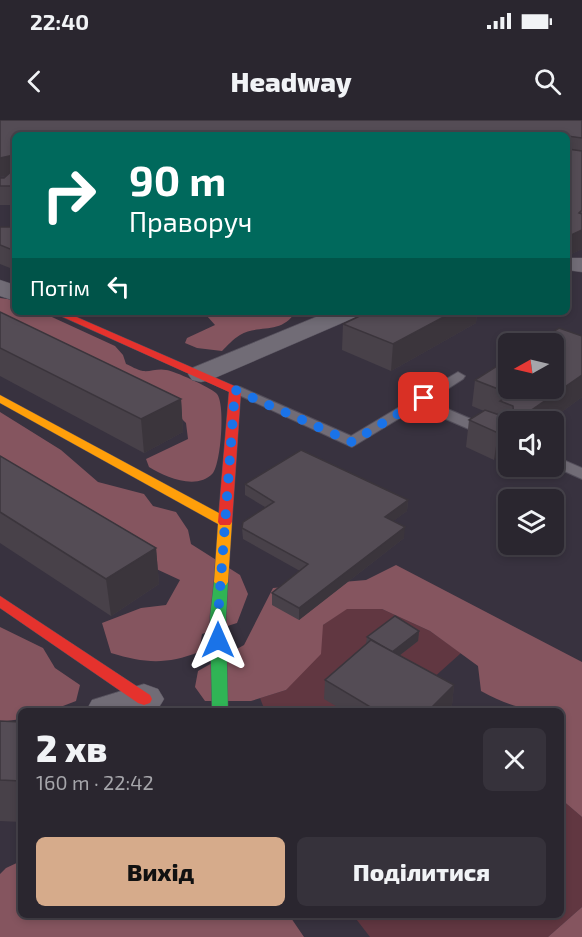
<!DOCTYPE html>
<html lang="uk">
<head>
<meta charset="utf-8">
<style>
	body { margin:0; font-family:"Exo 2",sans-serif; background:#36323b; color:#f1f3f6; height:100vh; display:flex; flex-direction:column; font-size:22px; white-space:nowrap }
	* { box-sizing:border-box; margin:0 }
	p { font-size:20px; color:#a5a5aa }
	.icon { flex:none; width:33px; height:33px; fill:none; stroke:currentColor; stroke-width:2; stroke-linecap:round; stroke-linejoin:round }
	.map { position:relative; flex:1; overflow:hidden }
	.panel { position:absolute; left:18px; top:588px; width:546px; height:210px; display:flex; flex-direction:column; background:#2a262f; border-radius:9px; box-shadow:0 3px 9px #0003,0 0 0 2px #46434b }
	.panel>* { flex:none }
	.guide { position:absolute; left:12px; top:12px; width:558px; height:183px; border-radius:9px; box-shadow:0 3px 9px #0003,0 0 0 2px #46434b; background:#00695c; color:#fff; overflow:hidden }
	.needle { width:39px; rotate:262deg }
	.tools { position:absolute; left:498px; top:213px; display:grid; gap:12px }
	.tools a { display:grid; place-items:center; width:66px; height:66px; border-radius:9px; background:#2a262f; box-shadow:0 3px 9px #0003,0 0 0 2px #46434b; font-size:30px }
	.pin { position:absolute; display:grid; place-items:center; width:51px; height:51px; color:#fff; margin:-26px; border-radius:12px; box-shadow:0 3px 9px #0006 }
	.me { position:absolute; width:66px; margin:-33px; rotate:0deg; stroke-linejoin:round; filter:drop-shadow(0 0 4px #0008) }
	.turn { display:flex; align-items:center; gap:21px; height:126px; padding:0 18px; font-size:27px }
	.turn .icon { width:78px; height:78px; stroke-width:2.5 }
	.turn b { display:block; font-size:42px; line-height:51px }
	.then { display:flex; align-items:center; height:57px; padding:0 18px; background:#0003; gap:12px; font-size:22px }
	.round { display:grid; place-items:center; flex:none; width:63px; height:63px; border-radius:9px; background:#36323b }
	.headline { display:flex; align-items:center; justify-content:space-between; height:102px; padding:0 18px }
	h1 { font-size:36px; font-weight:800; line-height:45px }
	.primary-button { display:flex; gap:12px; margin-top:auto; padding:12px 18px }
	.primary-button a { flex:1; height:69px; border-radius:9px; background:#d6ab8b; color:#111; font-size:24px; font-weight:800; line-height:69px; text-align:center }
	.primary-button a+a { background:#36323b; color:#f1f3f6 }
	.status { display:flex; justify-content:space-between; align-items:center; height:42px; padding:0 30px; background:#2a262f; direction:ltr }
	.status svg { height:16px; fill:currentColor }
	header { display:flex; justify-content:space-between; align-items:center; height:78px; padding:0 18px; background:#2a262f; font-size:27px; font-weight:800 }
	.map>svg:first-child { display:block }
	.green { fill:#613741 }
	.forest { fill:#85555f }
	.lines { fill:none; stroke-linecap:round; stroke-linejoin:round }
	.lane-casing { stroke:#544f5b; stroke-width:2 }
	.street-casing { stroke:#544f5b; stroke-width:1 }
	.fast-casing { stroke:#544f5b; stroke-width:1 }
	.slow-casing { stroke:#544f5b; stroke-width:1 }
	.jam-casing { stroke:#544f5b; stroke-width:1 }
	.lane { fill:#716c76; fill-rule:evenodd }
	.street { fill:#716c76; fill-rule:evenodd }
	.fast { fill:#30b455; fill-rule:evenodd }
	.slow { fill:#ff9f0a; fill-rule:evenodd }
	.jam { fill:#e5322d; fill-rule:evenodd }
	.wall { fill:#484149 }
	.shaded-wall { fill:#3b353c }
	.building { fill:#544c55; stroke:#3b353c; stroke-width:1.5 }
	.route { stroke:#1a73e8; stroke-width:10; stroke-dasharray:0 18 }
</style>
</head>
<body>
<div class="status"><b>22:40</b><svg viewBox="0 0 49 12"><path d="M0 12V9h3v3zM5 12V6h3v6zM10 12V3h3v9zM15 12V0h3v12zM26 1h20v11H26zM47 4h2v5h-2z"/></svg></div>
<header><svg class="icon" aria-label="back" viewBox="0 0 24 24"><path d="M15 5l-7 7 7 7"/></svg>Headway<svg class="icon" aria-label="search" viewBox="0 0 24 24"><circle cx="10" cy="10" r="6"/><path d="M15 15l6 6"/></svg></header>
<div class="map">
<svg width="582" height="817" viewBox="0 0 582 817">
	<rect width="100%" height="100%" fill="#38323f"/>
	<g class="green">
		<path d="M347 488 382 489 430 511 461 533 422 568 344 591H265L260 578 286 570 323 505Z"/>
		<path d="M561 679 582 697V787L548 817H370L353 795H561Z"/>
	</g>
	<g class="forest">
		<path d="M0 178 15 180V192H41L115 226 123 235 126 244C131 246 137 250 143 251 150 252 158 248 166 250 175 251 209 267 216 273 226 281 221 343 213 353 197 371 165 357 149 347L146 339 188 319 186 303 176 293 0 212Z"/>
		<path d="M195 192H295C282 215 258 204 240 215 233 219 227 226 222 231L197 228 185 223 187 218 215 205 207 196Z"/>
		<path d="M0 292 61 330 98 362 144 374 153 386 176 392 188 410 191 424 240 455 248 474 237 503 202 514 199 532C166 545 144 543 111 533L102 503 141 488 166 485 180 460 137 440 0 356Z"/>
		<path d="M396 445 582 542V697L561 679V591C526 591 511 587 481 571L478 546 430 511 382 489H347L323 505 321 534 286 570 251 581H205L195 567 198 551 244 525 273 468 366 460Z"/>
		<path d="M0 507 43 528 55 548 80 565 76 581 50 591H21V599L0 602Z"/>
		<path d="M21 741V795H289L304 817H0V754L6 748Z"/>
		<path d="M582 787V817H548Z"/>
	</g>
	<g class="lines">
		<defs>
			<g id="lane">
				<path d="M458 252 465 256 463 259 429 281 508 315V326L418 287 352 327 228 270 235 266 240 267 351 316Z"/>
				<path d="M554 336 582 348V359L553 346Z"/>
			</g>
			<g id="street">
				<path d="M567 138H582V152L567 150Z"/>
				<path d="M0 160 15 165V181L0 176Z"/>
				<path d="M328 192H360L356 197 210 260 201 262 192 260 188 254 192 248Z"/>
				<path d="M144 564 158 569 164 579 158 589 86 591 92 580Z"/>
			</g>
			<path id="fast" d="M221 457 228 462 226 497 228 591H212L210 497 214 462Z"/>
			<path id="slow" d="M0 275 230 399 232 402 228 462 226 465 221 467 214 462 218 404 0 283Z"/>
			<g id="jam">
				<path d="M52 192H65L239 268 241 270 232 402 230 405H220L218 402 229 272Z"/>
				<path d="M0 476 150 575 152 579 150 583 144 585 138 583 0 488Z"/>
			</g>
		</defs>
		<use href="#lane" class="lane-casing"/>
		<use href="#street" class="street-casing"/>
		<use href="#fast" class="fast-casing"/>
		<use href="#slow" class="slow-casing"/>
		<use href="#jam" class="jam-casing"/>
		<use href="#lane" class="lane"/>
		<use href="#street" class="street"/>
		<use href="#fast" class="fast"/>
		<use href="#slow" class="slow"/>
		<use href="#jam" class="jam"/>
	</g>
	<g class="wall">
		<path d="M0 0H582V129L567 136V15H15V85H0V58H4L7 56 0 57Z"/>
		<path d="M15 96V150L0 144V107H12Z"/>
		<path d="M0 192 181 279 183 312 144 333 0 256Z"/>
		<path d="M368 192H477L476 203 391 251 342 230 343 204Z"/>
		<path d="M582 216V277L548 302H508L494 340 466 327 469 300 484 291 472 286 475 260Z"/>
		<path d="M0 336 156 428 159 464 111 496 0 423Z"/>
		<path d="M245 364 408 380 407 391 393 401 404 418 299 500 272 485V473L300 451 243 419 242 408 265 387 245 375Z"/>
		<path d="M419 511 418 521 399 536 454 565 452 585 445 591H344L324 579 325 560 366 524 367 517Z"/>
		<path d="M0 601 21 602V702L0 701Z"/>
	</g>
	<g class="shaded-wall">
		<path d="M14 35 15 54 0 57V38Z"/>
		<path d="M582 110V129L567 136 569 116Z"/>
		<path d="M453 192H477L476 203 391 251 393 224Z"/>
		<path d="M582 255V277L548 302H514Z"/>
		<path d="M181 279 183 312 144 333 141 299Z"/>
		<path d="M508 305V330L494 340 498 313Z"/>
		<path d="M408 380 407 391 384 408 385 397Z"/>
		<path d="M405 407 404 418 299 500V488Z"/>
		<path d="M156 428 159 464 111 496 106 459Z"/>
		<path d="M419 511 418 521 391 542V532Z"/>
		<path d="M454 565 452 585 445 591H428Z"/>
	</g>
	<g class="building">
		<path d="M0 0H582V18L568 16V29L582 31V90L579 93 582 94V110L569 116 567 115V15H431L422 13 417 15H15V66H0V58H4L14 49V35L0 38Z"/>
		<path d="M14 96H15V131L0 125V107H12Z"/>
		<path d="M0 192 181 279 141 299 0 228Z"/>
		<path d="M368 192H453L393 224 343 204Z"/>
		<path d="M559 208 582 216V255L514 302H508V305L498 313 469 300 485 290 514 300 513 286 500 281 511 274 475 260 508 239V268H554V224H534Z"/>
		<path d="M301 330 408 380 385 397 405 407 299 488 272 473 308 444 242 408 243 402 274 382 245 364Z"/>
		<path d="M0 336 156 428 106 459 0 392Z"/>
		<path d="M395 496 419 511 392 532 367 517Z"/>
		<path d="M371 520 454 565 428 591H377L325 560Z"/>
		<path d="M0 601 21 602V661L0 660Z"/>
	</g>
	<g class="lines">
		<path class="route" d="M218 520V497L235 270 352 322 424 278"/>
	</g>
</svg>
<div class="tools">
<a><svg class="needle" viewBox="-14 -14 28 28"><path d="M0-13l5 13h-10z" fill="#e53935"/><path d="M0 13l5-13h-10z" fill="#a5a5aa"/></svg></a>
<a><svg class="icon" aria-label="sound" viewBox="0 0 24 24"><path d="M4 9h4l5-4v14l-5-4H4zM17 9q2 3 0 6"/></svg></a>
<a><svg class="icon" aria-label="layers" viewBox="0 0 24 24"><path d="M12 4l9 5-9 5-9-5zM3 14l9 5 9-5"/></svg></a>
</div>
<div class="pin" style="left:424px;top:278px;background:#d93025"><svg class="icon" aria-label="arrive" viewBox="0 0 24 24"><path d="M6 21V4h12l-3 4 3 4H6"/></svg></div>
<svg class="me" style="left:218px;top:520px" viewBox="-20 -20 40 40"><path d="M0-17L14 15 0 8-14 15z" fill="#1a73e8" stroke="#fff" stroke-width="4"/></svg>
<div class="guide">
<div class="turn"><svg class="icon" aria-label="right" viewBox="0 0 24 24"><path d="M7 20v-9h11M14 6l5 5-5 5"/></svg><div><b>90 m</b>Праворуч</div></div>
<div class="then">Потім<svg class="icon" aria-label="left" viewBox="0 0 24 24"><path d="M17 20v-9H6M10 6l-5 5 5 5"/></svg></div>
</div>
<section class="panel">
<div class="headline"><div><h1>2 хв</h1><p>160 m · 22:42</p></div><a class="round"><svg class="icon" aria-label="close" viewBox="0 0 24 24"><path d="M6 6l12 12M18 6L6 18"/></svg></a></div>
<div class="primary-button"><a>Вихід</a><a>Поділитися</a></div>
</section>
</div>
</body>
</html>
